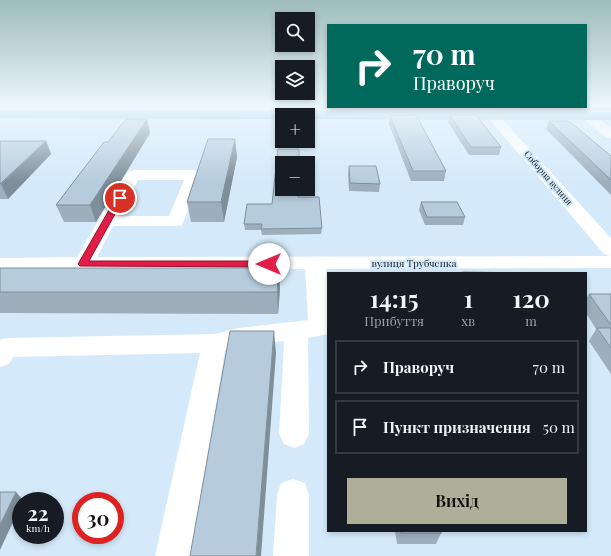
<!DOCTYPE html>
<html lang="uk">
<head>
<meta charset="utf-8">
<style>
	body { margin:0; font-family:"Playfair Display",serif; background:#242831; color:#f1f3f6; height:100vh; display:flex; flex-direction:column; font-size:15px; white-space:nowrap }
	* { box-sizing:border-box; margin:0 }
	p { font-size:13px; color:#9ea1a6 }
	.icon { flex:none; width:22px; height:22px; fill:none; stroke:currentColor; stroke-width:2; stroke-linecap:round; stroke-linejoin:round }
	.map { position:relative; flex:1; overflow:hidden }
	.drawer { position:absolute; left:327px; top:272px; width:260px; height:260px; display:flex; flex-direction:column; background:#171b24; border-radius:0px; box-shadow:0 2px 6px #0003 }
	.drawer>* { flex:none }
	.top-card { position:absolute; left:327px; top:24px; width:260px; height:84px; border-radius:0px; box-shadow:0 2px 6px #0003; background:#00695c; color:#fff; overflow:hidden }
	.controls { position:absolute; left:275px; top:12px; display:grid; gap:8px }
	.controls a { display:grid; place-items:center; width:40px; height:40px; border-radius:0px; background:#171b24; box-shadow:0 2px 6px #0003; font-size:20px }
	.speed { position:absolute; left:12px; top:492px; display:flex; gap:8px; font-size:20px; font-weight:700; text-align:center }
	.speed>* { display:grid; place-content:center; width:52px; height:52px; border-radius:50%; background:#171b24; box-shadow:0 2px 6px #0003; line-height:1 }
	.speed small { font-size:10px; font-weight:400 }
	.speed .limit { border:6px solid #d22; background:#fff; color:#111 }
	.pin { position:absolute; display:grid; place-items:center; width:34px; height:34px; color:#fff; margin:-17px; border:2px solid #fff; border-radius:50%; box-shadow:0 1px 4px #0007 }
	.me { position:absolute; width:44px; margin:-22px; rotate:270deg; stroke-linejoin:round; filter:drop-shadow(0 0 3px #0008) }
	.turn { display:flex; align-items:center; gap:14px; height:84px; padding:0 20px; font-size:18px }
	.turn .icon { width:52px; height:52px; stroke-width:2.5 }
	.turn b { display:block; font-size:28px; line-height:34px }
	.eta { display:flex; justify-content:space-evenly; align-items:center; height:68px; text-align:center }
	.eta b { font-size:24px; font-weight:700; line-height:28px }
	.button { display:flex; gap:8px; margin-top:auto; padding:8px 20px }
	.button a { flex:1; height:46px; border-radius:0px; background:#afae98; color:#111; font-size:16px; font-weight:700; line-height:46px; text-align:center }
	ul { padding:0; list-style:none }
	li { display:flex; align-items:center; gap:12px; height:54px; margin:0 8px 6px; padding:0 12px; border:2px solid #363941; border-radius:0px }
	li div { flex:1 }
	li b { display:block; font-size:15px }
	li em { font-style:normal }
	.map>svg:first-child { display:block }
	.green { fill:#c2be88 }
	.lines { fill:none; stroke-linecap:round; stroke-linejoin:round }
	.minor { fill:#fff; fill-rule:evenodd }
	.major { fill:#8ec5e6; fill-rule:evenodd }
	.wall { fill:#9dafbd }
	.shaded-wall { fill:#7f8f9a }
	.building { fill:#b6ccdc; stroke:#7f8f9a }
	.route { fill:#e11d48; stroke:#92132f }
	.labels { text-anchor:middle; stroke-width:4; stroke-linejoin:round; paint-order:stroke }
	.far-street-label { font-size:9px; fill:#151d22; stroke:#d4eafa }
	.street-label { font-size:10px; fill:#151d22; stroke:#d4eafa }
</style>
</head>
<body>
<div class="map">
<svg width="611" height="556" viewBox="0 0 611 556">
	<rect width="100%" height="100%" fill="#d4eafa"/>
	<path class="green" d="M586 105H611V110H498L495 107H586Z"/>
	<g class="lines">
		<g class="minor">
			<path d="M479 107H491L611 238V268L326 269 328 291V334L308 338 309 434 304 444 294 448 284 444 279 434 284 341 239 346 225 350 191 556H155L200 353 13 357 9 364 0 367V340L6 338 214 334 239 328 308 320 305 269 0 270V258L77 257 125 175 128 172 133 170H194L199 172 202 175 182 225 176 226H113L97 257 610 256 604 254ZM138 180H184L169 216H119Z"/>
			<path d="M587 112 591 113 611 128V138L606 137 583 119 581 116 583 113Z"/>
			<path d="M293 479 305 483 309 495V556H273L277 495 281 483Z"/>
		</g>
		<path class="major" d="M0 110 611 112V120L308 119V115H282V119L0 118Z"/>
	</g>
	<g class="wall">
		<path d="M450 115 501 147 499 155H469L448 122Z"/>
		<path d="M390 116 446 171 444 181H411L389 124Z"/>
		<path d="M147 119 150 133 96 222H64L56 205 108 142Z"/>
		<path d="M549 121 611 156V195L546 129Z"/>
		<path d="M235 139 237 157 224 222H191L187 202Z"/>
		<path d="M0 141H46L51 154 8 199H0Z"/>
		<path d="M349 166 380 184 379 192 349 191 348 174Z"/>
		<path d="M298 197 322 228 321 234 262 235 261 230H245L244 224Z"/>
		<path d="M421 202 465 217 463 225H425L419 210Z"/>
		<path d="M0 268H279L280 289 278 314 0 313Z"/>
		<path d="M589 294H611V374L589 341 596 329 586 313V299Z"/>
		<path d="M395 531H441V533L436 544H397Z"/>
	</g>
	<g class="shaded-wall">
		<path d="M147 119 150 133 96 222 90 205Z"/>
		<path d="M235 139 237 157 224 222 221 202Z"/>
		<path d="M46 141 51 154 8 199 1 184Z"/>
		<path d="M279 268 280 289 278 314 277 292Z"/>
		<path d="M274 331 276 353 261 556H256Z"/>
		<path d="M16 492 23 500V501H21V505L0 550V525Z"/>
	</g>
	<g class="building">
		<path d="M416 115 446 171H413L390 116Z"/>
		<path d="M450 115H476L501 147H471Z"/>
		<path d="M126 119H147L90 205H56L104 142H108Z"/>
		<path d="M549 121H569L611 156V180Z"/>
		<path d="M208 139H235L221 202H187Z"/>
		<path d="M0 141H46L0 184Z"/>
		<path d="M278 149H299V163H282V189H298V197H319L322 228 261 229 262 224H244L247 204H272Z"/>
		<path d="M349 166H376L380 184 350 183Z"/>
		<path d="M421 202H457L465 217H427Z"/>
		<path d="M0 268H279L277 292H0Z"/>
		<path d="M462 272 533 273H463Z"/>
		<path d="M589 294H611V325Z"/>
		<path d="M597 328H611V348Z"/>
		<path d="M230 331H274L256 556H190Z"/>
		<path d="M0 492H16L0 525Z"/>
		<rect x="401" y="531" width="40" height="2"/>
	</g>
	<linearGradient id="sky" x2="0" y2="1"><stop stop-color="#9ebcbc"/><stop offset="0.58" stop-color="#ecf6fd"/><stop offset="1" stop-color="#ecf6fd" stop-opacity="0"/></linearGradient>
	<rect width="611" height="182" fill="url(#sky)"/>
	<path class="route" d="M120 196 124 198 89 261H269L273 264 269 267 80 266 78 264 116 198Z"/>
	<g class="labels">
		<g class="far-street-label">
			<text transform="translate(548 178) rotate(49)" y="3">Соборна вулиця</text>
		</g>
		<g class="street-label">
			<text x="414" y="267">вулиця Трубченка</text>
		</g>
	</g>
</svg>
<div class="controls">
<a><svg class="icon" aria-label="search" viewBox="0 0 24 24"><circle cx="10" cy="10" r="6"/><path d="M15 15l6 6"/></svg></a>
<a><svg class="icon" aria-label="layers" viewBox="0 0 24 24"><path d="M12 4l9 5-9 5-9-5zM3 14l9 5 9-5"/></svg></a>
<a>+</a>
<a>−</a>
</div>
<div class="speed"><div>22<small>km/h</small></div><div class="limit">30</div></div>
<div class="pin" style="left:120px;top:198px;background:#d93025"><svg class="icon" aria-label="arrive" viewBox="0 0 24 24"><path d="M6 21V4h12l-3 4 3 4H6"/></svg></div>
<svg class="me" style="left:269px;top:264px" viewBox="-20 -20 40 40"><circle r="19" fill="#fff"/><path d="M0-13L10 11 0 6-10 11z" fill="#e11d48"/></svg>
<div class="top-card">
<div class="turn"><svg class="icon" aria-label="right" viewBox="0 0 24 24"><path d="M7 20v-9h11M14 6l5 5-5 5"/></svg><div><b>70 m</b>Праворуч</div></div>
</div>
<section class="drawer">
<div class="eta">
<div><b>14:15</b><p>Прибуття</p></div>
<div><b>1</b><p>хв</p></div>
<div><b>120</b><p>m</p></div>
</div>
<ul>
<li><svg class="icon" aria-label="right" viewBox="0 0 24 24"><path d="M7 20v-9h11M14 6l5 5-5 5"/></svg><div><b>Праворуч</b></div><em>70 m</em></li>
<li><svg class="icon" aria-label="arrive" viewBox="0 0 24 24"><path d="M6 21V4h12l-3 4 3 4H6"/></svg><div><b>Пункт призначення</b></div><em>50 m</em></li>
</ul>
<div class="button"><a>Вихід</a></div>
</section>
</div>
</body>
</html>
